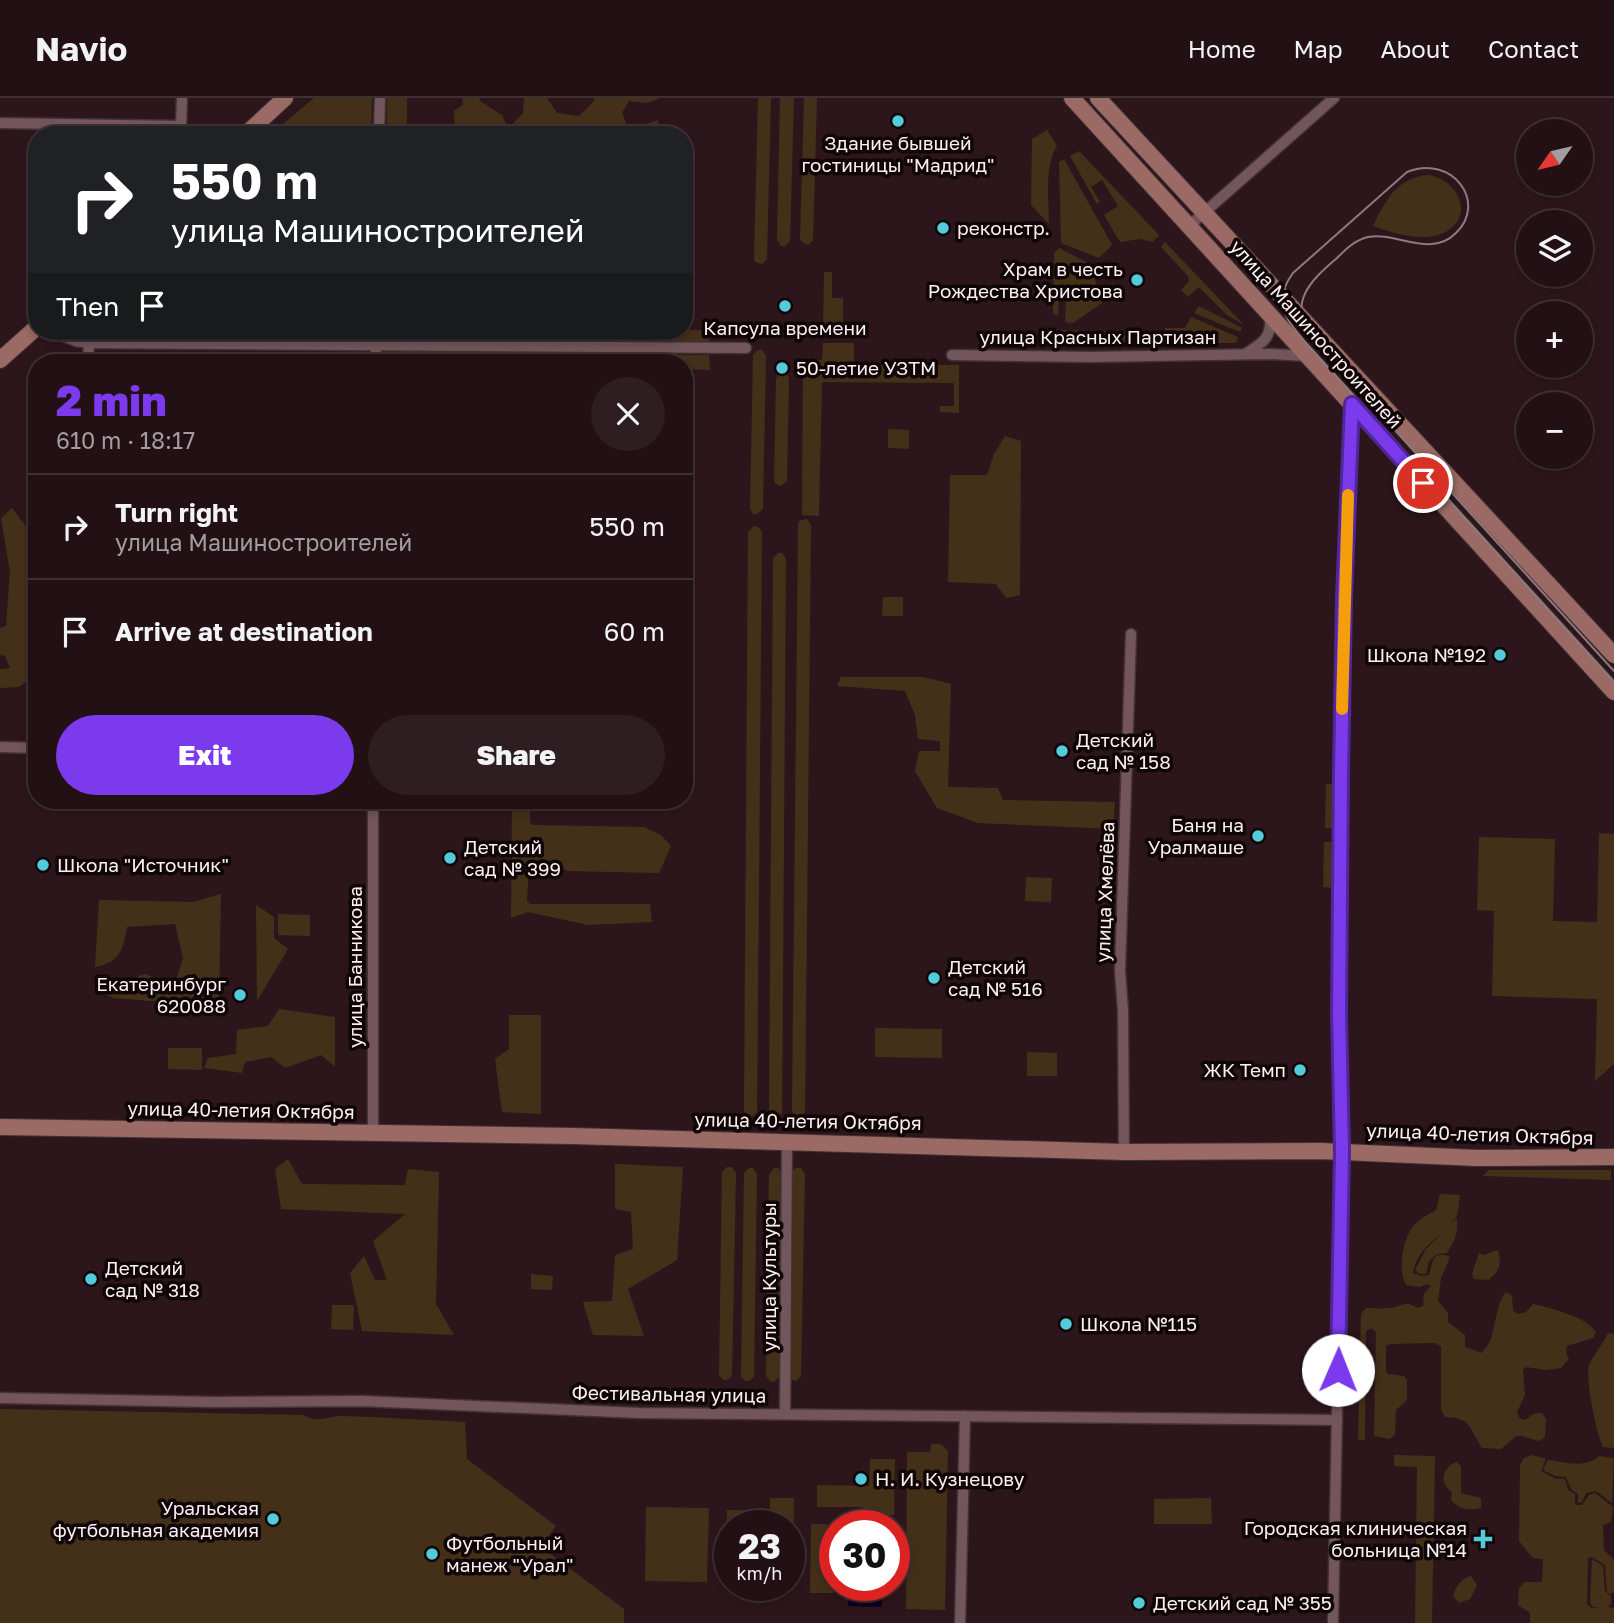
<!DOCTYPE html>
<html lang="en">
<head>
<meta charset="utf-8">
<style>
	body { margin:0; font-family:"Golos Text",sans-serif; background:#2e1e22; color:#f1f3f6; height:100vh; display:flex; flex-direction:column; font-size:26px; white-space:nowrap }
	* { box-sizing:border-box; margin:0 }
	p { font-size:23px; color:#a29da0 }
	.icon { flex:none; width:38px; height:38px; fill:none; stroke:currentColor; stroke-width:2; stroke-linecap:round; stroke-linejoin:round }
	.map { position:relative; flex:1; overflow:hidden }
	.drawer { position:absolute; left:28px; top:256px; width:665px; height:455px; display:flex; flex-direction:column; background:#221014; border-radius:28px; box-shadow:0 4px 10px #0003,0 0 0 2px #3f3034 }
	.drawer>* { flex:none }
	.top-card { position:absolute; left:28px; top:28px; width:665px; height:214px; border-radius:28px; box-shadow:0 4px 10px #0003,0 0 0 2px #3f3034; background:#202124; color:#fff; overflow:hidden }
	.needle { width:46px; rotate:236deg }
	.fabs { position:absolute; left:1516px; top:21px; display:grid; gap:14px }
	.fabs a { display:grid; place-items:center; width:77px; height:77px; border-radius:50%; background:#221014; box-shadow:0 4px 10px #0003,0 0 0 2px #3f3034; font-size:35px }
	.speed { position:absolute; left:714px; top:1412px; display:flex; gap:14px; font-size:35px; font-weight:700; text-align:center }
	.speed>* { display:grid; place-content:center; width:91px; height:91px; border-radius:50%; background:#221014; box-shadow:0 4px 10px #0003,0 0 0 2px #3f3034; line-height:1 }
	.speed small { font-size:18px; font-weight:400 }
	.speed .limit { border:10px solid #d22; background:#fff; color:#111 }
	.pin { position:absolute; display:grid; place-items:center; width:60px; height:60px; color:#fff; margin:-30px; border:4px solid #fff; border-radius:50%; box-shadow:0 2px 7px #0007 }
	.me { position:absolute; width:77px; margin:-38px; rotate:1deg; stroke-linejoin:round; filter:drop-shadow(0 0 5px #0008) }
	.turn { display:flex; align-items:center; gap:24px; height:147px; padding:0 28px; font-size:32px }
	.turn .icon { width:91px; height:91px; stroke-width:2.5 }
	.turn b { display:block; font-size:49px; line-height:60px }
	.then { display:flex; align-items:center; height:66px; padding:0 28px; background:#0003; gap:14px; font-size:26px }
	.round { display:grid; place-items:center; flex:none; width:74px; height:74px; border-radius:37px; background:#2e1e22 }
	.head { display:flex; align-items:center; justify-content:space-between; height:119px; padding:0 28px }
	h1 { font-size:42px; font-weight:800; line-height:52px; color:#7c3aed }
	.primary-button { display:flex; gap:14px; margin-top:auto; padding:14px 28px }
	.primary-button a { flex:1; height:80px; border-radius:42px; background:#7c3aed; color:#fff; font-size:28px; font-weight:800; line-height:80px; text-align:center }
	.primary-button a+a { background:#2e1e22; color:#f1f3f6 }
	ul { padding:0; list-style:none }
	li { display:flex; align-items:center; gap:21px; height:105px; padding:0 28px; border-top:2px solid #3f3034 }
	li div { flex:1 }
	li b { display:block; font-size:26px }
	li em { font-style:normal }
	header { display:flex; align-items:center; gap:42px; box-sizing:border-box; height:98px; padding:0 35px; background:#221014; border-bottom:2px solid #3f3034 }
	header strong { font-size:33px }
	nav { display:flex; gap:38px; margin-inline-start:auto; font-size:24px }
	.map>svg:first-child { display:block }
	.green { fill:#443018 }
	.water { fill:#0d021b }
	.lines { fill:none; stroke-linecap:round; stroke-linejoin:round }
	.street-casing { stroke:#433235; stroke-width:13 }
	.secondary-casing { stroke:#433235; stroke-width:18 }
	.street { stroke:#72565b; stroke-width:10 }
	.secondary { stroke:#9b6a65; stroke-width:16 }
	.tram { stroke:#8d7a7e; stroke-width:2 }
	.route-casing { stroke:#51269a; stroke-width:18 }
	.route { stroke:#7c3aed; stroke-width:12 }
	.slow { stroke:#f59e0b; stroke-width:12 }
	.poi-dot { fill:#53cbdb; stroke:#0f0607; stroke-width:2.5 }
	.labels { text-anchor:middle; stroke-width:7; stroke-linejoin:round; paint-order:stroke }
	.poi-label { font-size:19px; fill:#fdeff1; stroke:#0f0607; text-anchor:start }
	.street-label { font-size:19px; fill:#fdeff1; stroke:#0f0607 }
</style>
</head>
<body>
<header>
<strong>Navio</strong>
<nav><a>Home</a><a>Map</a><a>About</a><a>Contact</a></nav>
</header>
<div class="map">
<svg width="1614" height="1525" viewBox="0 0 1614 1525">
	<rect width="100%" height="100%" fill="#2d161b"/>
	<g class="green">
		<path d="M314 0H372L371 37H270Z"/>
		<rect x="387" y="0" width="20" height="37"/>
		<path d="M462 0H479L480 3 502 17 508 31 523 15 524 0H547L557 15 579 18 594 3V0H660L647 5 629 3 622 15 628 29 644 27 658 22 659 37H455L454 13 463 7Z"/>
		<path d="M758 0H771L767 161 762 166 755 164 754 160Z"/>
		<path d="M780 0H794L790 143 785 148H781L777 142Z"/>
		<path d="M804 0H817L813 142 808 147 802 144 800 141Z"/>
		<path d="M1047 32 1057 48C1044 69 1049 101 1049 126L1031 107 1032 41Z"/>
		<path d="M1079 53 1159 137 1153 144 1140 141 1120 144 1104 117 1118 108 1102 82 1091 89 1100 104 1097 106 1070 58Z"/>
		<path d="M1064 61 1112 147 1099 160 1061 145 1059 64Z"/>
		<path d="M1429 77C1463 84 1476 125 1438 137 1418 143 1392 135 1373 128 1386 102 1397 79 1429 77Z"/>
		<path d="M1165 144 1244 227 1227 217 1199 189 1188 199 1181 192 1189 183 1188 178 1161 149Z"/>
		<path d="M1059 150 1096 169 1095 182 1102 205 1073 225 1065 224 1066 200H1059L1058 218 1053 215 1054 155Z"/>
		<path d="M824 174H832V200H843V226H864V234L823 233Z"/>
		<path d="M1199 208 1242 230 1240 234 1194 215Z"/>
		<path d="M1191 219 1238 239 1236 245H1165V230H1185Z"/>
		<path d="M710 232 709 244 413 242V233Z"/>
		<path d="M1061 232 1153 234V245L1068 243 1060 240 1058 234Z"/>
		<path d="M104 233H367V236Z"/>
		<path d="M823 245H854V267H959V315L940 314V308H954V285L822 284 819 418 802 417 803 262H822Z"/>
		<path d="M758 252H762L766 258 763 411 757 416H753L750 410 753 257Z"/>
		<path d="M414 256 709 257 710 272 684 271V264H414Z"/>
		<path d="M781 274H785L789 280 787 383 781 388 775 385 774 382 776 280Z"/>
		<path d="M888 331 909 332V351L888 350Z"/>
		<path d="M1005 338 1021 343 1020 497 1006 500 996 486 948 484 950 377H987L994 356Z"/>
		<path d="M12 410 28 431 35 577 19 589 0 590V571L10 570 5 558 0 557V530L6 528 10 474 1 420Z"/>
		<path d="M807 421 811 427 805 1014 800 1019H796L792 1013 798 427 799 423Z"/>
		<path d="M754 428 758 429 762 434 757 1014 752 1019 746 1017 744 1013 748 434Z"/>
		<path d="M778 455H782L786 461 782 1015 777 1020H773L769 1014 773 460Z"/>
		<path d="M883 499H903V518H882Z"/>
		<path d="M841 579H923L951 586 948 689 998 690 1003 702 1115 704 1113 731 978 725 937 710 915 673 919 653H940V643L918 641 915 617 905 593 837 588Z"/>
		<path d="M1326 686H1338L1337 730H1325Z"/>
		<path d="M512 702H530V724L532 727 644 729 661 737 671 748 659 775 568 773 541 760 529 767 527 803 530 806H650L652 824 588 827 528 814 511 820Z"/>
		<path d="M1599 735 1614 736V966L1595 983 1597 901 1492 898 1494 813 1477 812 1479 739 1555 741 1553 823 1597 824Z"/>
		<path d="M1324 744H1336L1335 790 1323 789Z"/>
		<path d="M1026 779 1052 780 1051 804 1025 803Z"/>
		<path d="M221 796 219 906 213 911 190 906 113 900 94 890 96 877 121 885 144 876 175 886 183 860 175 826 127 829C123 851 121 864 95 869L99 802 193 804Z"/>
		<path d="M256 807 274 819V840L288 851 257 903Z"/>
		<path d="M278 816 310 817V838L278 837Z"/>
		<path d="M279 911 335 919V969L321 957 285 970 271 959 245 964 242 975 204 970 208 960 236 956 237 932 268 928Z"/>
		<path d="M509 917H541V1016L502 1014 495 961 509 951Z"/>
		<path d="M875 930 942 931V960L875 959Z"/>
		<path d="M168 950H202V972L168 971Z"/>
		<path d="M1027 954 1057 955V978H1027Z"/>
		<path d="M288 1061 302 1086 405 1087 408 1071 439 1074 436 1206 454 1237 362 1233 350 1175 364 1158 375 1182H387L373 1143 405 1116 281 1111 275 1071Z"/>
		<path d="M615 1066 683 1069 677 1162 628 1191 644 1238 593 1237 583 1204 612 1203 615 1157 633 1151 631 1114 615 1111Z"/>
		<path d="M727 1069H732L736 1075 732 1278 727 1282H723L719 1277 722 1074Z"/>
		<path d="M749 1070H753L757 1076 754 1279 749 1283H745L741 1278 744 1075Z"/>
		<path d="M774 1070H778L782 1076 779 1279 774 1284 770 1283 766 1278 769 1076Z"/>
		<path d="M796 1070H801L805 1076 801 1278 796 1283 789 1281 791 1075Z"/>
		<path d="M1489 1072H1611V1082L1483 1078Z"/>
		<path d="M1440 1096 1460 1097C1459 1103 1459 1113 1456 1119 1443 1140 1418 1146 1413 1175L1421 1178 1429 1177C1433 1166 1431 1151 1450 1159L1441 1180 1438 1203 1448 1215V1224L1465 1237V1249L1481 1255C1498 1242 1492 1211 1506 1194L1512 1198 1513 1213 1519 1216 1526 1214 1533 1206C1551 1210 1587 1219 1596 1234L1593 1240 1567 1248 1566 1255 1569 1261 1561 1270 1545 1272 1526 1269 1523 1272 1525 1297 1517 1314 1519 1320 1524 1322 1536 1315H1542L1546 1321 1545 1339 1539 1343C1512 1336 1522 1334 1501 1351L1482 1350C1470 1331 1471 1319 1445 1319L1441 1312V1248L1434 1245 1390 1246 1386 1248V1273L1388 1276 1404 1278 1407 1282V1302L1396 1312 1395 1336 1390 1341 1374 1338 1376 1234 1371 1230 1366 1233 1365 1342H1358L1361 1216 1366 1210C1374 1210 1382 1211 1390 1210 1404 1209 1403 1201 1417 1210L1423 1208 1424 1196 1431 1188 1426 1186 1420 1189 1406 1187C1397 1170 1403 1137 1417 1124 1422 1119 1430 1116 1436 1112Z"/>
		<path d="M1457 1120C1458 1135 1455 1143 1447 1155L1437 1156 1429 1163 1426 1176H1420L1415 1172 1426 1151Z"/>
		<path d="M1498 1152C1502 1165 1499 1175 1488 1182L1474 1181 1472 1176 1479 1155 1483 1157Z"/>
		<path d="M531 1176 553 1178 552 1192 531 1191Z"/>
		<path d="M332 1207H354L353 1232 331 1231Z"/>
		<path d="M1608 1235 1614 1236V1350L1603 1349C1597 1338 1585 1280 1589 1268 1591 1260 1604 1245 1608 1235Z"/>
		<path d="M0 1311 304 1317C316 1326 328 1318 340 1318 382 1319 423 1322 465 1324L467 1361 556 1428 541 1449 624 1511V1525H0Z"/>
		<path d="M931 1346H941L948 1353 945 1512 906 1511 907 1354H930Z"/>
		<path d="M1394 1357 1435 1358 1432 1525H1415L1417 1369 1394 1368Z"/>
		<path d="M1532 1357 1546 1361 1541 1373 1556 1381H1565L1568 1392 1575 1396V1407H1582L1589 1397 1595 1395 1613 1409 1611 1424 1603 1427 1604 1452 1614 1462V1494L1610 1496 1607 1493 1605 1467 1592 1459 1588 1460 1587 1506 1591 1510 1601 1509H1593L1590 1505 1592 1461 1603 1468 1605 1493 1611 1498V1506L1608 1509 1614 1510V1525H1530V1515L1518 1507 1519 1490 1525 1484H1542L1543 1461 1533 1460 1519 1443 1520 1367 1524 1360Z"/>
		<path d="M1599 1358 1614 1360 1612 1405 1596 1393 1586 1395 1582 1404 1578 1405V1396L1571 1391 1566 1379 1555 1378 1543 1372 1548 1362C1565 1364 1585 1371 1599 1358Z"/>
		<path d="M870 1361H895L894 1417H864L863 1409H817V1387L869 1388Z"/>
		<path d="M1457 1364 1461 1368V1395L1481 1400V1410C1468 1412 1461 1413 1451 1402L1452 1394C1439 1385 1442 1369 1457 1364Z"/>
		<path d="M770 1400H794L793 1484H789V1428H770Z"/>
		<path d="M1211 1400 1212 1426H1154V1401Z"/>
		<path d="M646 1409 709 1410 707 1484 645 1483Z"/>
		<path d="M727 1412H743V1428H730V1483L726 1482Z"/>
		<path d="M811 1426 850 1427 835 1428 833 1495H810Z"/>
		<path d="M1471 1478 1477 1487 1470 1501 1459 1505 1453 1498C1456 1488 1461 1481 1471 1478Z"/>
	</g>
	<path class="water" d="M848 1488H882V1509L848 1508Z"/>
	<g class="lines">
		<defs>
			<g id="street">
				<path d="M0 25 181 28 189 37"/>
				<path d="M181 28 182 0"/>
				<path d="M379 37 380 0"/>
				<path d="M1189 128 1334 0"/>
				<path d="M50 233 76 243 89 245 746 250"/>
				<path d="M1245 256C1263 245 1272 240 1270 218"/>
				<path d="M952 257 1090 259 1269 256 1308 258"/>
				<path d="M88 264 89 245"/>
				<path d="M376 264V233"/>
				<path d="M0 649 37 650"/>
				<path d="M373 1036V702"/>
				<path d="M1124 1054 1123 913 1120 873 1131 536"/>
				<path d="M0 1300 214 1304 362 1303 640 1315 1337 1322"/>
				<path d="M785 1316 787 1043"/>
				<path d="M960 1525 965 1318"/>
				<path d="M1333 1525 1342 1053 1339 915 1341 676 1344 500 1352 306"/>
			</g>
			<g id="secondary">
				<path d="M1072 0 1614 594"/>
				<path d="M1098 0 1614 557"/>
				<path d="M245 37 285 0"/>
				<path d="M0 262 37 229"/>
				<path d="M0 1029 573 1038 1124 1054 1321 1053 1477 1060 1614 1059"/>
			</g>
		</defs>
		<use href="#street" class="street-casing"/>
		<use href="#secondary" class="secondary-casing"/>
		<use href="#street" class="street"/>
		<use href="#secondary" class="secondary"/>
		<path class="tram" d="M1614 573 1312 241C1287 205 1310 183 1337 160 1346 151 1355 142 1368 139 1396 133 1430 161 1456 135 1488 104 1452 56 1407 74L1293 175C1271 205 1286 221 1306 245L1614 584"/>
	</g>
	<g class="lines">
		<defs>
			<path id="route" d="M1338 1272 1342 1053 1339 915 1341 676 1344 500 1352 306 1423 385"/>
		</defs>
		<use href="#route" class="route-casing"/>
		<use href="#route" class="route"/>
		<path class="slow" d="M1342 611 1348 397"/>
	</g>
	<g class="poi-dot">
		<circle cx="898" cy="23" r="7"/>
		<circle cx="943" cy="130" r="7"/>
		<circle cx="1137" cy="182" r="7"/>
		<circle cx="785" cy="208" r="7"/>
		<circle cx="782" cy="270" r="7"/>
		<circle cx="1500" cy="557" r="7"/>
		<circle cx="1062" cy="653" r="7"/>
		<circle cx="1258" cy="738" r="7"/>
		<circle cx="450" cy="760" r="7"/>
		<circle cx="43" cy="767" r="7"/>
		<circle cx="934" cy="880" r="7"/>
		<circle cx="240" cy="897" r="7"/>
		<circle cx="1300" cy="972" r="7"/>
		<circle cx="91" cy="1181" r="7"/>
		<circle cx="1066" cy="1226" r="7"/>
		<circle cx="861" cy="1381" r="7"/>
		<circle cx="273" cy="1421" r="7"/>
		<path d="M1479.5 1430.5h7v7h7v7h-7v7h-7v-7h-7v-7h7z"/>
		<circle cx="432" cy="1456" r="7"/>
		<circle cx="1139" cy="1505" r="7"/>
	</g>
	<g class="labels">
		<g class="poi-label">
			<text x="898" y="52" text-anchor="middle">Здание бывшей<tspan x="898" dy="22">гостиницы "Мадрид"</tspan></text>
			<text x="957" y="137">реконстр.</text>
			<text x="1123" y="178" text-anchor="end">Храм в честь<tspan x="1123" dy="22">Рождества Христова</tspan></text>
			<text x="785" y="237" text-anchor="middle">Капсула времени</text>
			<text x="796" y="277">50-летие УЗТМ</text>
			<text x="1486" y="564" text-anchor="end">Школа №192</text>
			<text x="1076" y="649">Детский<tspan x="1076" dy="22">сад № 158</tspan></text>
			<text x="1244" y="734" text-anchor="end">Баня на<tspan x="1244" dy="22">Уралмаше</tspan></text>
			<text x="464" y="756">Детский<tspan x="464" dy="22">сад № 399</tspan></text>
			<text x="57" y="774">Школа "Источник"</text>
			<text x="948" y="876">Детский<tspan x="948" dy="22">сад № 516</tspan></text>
			<text x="226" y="893" text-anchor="end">Екатеринбург<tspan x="226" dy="22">620088</tspan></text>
			<text x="1286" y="979" text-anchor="end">ЖК Темп</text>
			<text x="105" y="1177">Детский<tspan x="105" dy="22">сад № 318</tspan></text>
			<text x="1080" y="1233">Школа №115</text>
			<text x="875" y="1388">Н. И. Кузнецову</text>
			<text x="259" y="1417" text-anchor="end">Уральская<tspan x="259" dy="22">футбольная академия</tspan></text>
			<text x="1467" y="1437" text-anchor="end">Городская клиническая<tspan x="1467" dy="22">больница №14</tspan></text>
			<text x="446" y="1452">Футбольный<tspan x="446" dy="22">манеж "Урал"</tspan></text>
			<text x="1153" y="1512">Детский сад № 355</text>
		</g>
		<g class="street-label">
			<text transform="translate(1316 236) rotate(48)" y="7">улица Машиностроителей</text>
			<text x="1098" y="246">улица Красных Партизан</text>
			<text transform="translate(1105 794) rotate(-88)" y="7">улица Хмелёва</text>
			<text transform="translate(355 869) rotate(-90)" y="7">улица Банникова</text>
			<text transform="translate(241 1012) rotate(1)" y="7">улица 40-летия Октября</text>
			<text transform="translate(808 1023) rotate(1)" y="7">улица 40-летия Октября</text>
			<text transform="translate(1480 1036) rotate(2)" y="7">улица 40-летия Октября</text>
			<text transform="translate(769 1179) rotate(-90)" y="7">улица Культуры</text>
			<text transform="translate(669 1296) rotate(1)" y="7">Фестивальная улица</text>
		</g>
	</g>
</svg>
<div class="fabs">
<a><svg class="needle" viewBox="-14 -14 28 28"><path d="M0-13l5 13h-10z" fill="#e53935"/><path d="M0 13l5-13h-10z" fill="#a29da0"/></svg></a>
<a><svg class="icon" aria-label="layers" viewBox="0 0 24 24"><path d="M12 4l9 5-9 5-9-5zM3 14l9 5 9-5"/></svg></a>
<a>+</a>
<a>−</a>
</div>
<div class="speed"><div>23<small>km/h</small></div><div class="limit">30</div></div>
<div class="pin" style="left:1423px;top:385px;background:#d93025"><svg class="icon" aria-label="arrive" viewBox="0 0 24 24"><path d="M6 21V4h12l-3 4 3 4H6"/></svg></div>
<svg class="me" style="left:1338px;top:1272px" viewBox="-20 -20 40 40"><circle r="19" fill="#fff"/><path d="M0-13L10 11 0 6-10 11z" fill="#7c3aed"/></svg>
<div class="top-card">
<div class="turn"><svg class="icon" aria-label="right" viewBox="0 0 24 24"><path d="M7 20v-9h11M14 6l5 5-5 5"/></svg><div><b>550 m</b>улица Машиностроителей</div></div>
<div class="then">Then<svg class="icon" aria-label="arrive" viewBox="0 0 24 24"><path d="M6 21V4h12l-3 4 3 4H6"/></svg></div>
</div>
<section class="drawer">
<div class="head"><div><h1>2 min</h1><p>610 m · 18:17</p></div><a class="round"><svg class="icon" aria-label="close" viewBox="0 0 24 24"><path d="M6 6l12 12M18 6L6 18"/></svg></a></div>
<ul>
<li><svg class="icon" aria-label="right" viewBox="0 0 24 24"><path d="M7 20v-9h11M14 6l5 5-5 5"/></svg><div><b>Turn right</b><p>улица Машиностроителей</p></div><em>550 m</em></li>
<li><svg class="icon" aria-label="arrive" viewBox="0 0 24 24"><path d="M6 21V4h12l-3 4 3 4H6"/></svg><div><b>Arrive at destination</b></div><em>60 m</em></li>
</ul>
<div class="primary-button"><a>Exit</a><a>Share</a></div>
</section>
</div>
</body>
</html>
